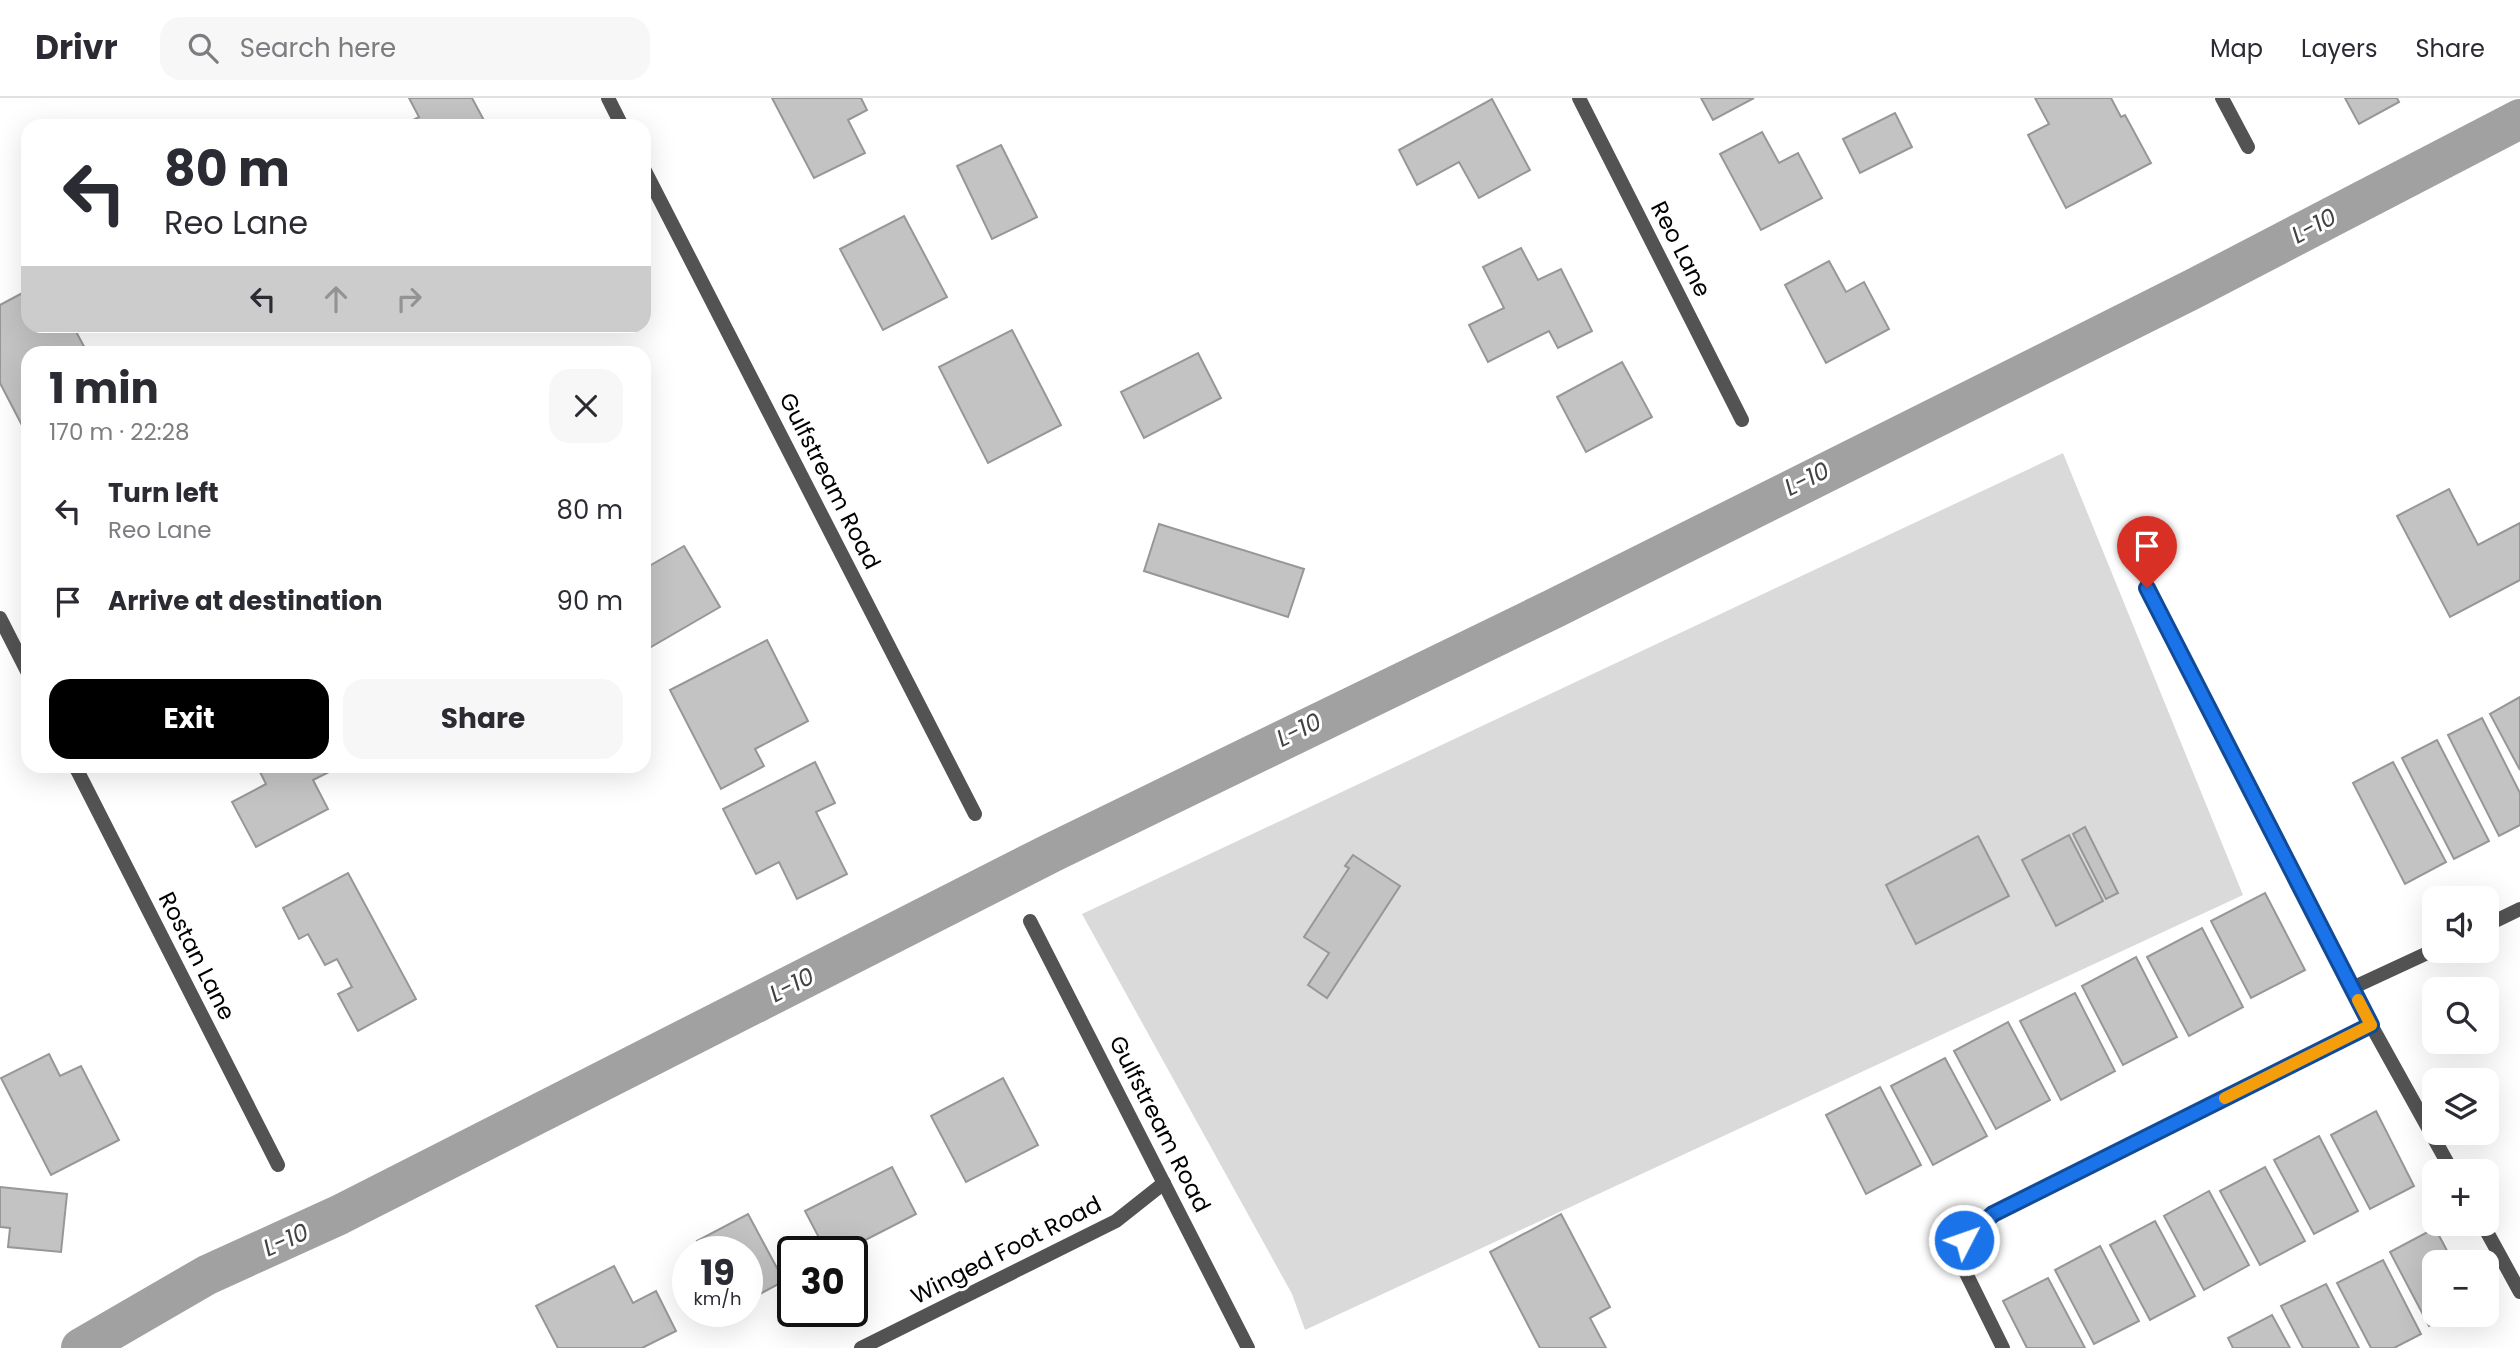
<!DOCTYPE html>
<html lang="en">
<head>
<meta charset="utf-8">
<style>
	body { margin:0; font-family:Poppins,sans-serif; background:#f7f7f7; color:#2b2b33; height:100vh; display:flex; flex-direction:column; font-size:26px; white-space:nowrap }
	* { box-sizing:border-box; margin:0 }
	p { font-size:23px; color:#7c7c81 }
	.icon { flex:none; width:38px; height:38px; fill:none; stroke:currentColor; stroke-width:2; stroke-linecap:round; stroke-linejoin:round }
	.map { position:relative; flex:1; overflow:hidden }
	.side { position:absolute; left:21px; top:248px; width:630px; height:427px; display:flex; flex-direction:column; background:#fff; border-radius:21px; box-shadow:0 7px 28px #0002 }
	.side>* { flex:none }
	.banner { position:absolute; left:21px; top:21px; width:630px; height:214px; border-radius:21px; box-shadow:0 7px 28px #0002; background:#fff; color:#2b2b33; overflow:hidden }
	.tools { position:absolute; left:2422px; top:788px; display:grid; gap:14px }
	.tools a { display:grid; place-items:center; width:77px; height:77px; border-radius:14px; background:#fff; box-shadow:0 7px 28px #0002; font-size:35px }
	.speed { position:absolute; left:672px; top:1138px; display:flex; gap:14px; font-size:35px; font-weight:700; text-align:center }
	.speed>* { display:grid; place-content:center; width:91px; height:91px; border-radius:50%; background:#fff; box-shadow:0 7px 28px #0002; line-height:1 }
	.speed small { font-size:18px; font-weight:400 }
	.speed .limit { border:4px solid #111; border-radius:10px; background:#fff; color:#111 }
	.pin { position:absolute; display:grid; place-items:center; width:60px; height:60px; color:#fff; margin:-72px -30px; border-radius:50% 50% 50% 0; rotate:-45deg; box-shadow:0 0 7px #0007 }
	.pin .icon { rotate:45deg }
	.me { position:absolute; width:77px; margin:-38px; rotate:49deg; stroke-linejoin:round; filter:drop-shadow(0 0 5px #0008) }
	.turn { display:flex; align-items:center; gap:24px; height:147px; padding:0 28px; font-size:32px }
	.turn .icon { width:91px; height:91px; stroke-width:2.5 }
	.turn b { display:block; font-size:49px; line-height:60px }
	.lanes { display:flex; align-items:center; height:66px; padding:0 28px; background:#0003; justify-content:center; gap:35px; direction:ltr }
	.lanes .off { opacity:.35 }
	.round { display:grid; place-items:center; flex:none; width:74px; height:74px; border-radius:21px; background:#f7f7f7 }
	.summary { display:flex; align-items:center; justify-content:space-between; height:119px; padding:0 28px }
	h1 { font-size:42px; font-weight:700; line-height:52px }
	.button { display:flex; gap:14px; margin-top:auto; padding:14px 28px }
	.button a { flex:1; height:80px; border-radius:21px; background:#000; color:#fff; font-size:28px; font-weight:700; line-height:80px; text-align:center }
	.button a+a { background:#f7f7f7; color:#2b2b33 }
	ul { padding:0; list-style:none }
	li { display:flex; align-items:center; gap:21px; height:91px; padding:0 28px }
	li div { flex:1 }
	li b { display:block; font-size:26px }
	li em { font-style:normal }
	header { display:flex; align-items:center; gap:42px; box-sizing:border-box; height:98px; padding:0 35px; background:#fff; border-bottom:2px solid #e1e1e2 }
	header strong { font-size:33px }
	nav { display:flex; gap:38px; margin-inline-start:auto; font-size:24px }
	.search { width:490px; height:63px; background:#f7f7f7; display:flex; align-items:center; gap:18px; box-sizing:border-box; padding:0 24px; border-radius:21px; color:#7c7c81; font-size:26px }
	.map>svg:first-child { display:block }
	.green { fill:#dadada }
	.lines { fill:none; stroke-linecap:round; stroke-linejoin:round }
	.canal { stroke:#a1a1a1; stroke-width:40 }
	.building { fill:#c3c3c3; stroke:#979797; stroke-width:2 }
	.minor { stroke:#535353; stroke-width:14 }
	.route-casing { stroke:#114b97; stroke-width:18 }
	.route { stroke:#1a73e8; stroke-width:12 }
	.slow { stroke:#f59e0b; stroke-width:12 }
	.labels { text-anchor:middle; stroke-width:6; stroke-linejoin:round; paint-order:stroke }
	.street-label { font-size:23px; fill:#000; stroke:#fff }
	.water-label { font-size:24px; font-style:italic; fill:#424242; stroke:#fff }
</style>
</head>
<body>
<header>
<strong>Drivr</strong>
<div class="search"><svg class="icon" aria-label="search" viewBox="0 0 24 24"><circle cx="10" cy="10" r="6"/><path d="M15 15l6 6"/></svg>Search here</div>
<nav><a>Map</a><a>Layers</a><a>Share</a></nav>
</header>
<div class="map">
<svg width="2520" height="1250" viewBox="0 0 2520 1250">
	<rect width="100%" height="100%" fill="#fff"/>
	<path class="green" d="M2063 355 2243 797 1305 1232 1292 1196 1082 816Z"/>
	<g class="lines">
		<path class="canal" d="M81 1250 207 1177 339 1117 1053 754 1553 511 2193 191 2520 21"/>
	</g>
	<g class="building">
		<path d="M409 0H472L487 28H402L419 19Z"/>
		<path d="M772 0H861L867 12 848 22 865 55 814 80Z"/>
		<path d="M1701 0H1754L1713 22Z"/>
		<path d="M2035 0H2111L2121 19 2125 17 2151 65 2066 110 2028 37 2049 26Z"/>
		<path d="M2345 0H2397L2399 4 2359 26Z"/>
		<path d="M1492 1 1530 72 1479 100 1459 64 1417 87 1399 52Z"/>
		<path d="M1895 15 1912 49 1860 75 1843 41Z"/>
		<path d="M1762 34 1779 65 1798 55 1822 100 1761 132 1720 56Z"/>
		<path d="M1001 47 1037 119 992 141 957 68Z"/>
		<path d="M904 118 947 199 883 232 840 151Z"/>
		<path d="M1521 150 1538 182 1561 171 1592 233 1558 250 1549 233 1488 264 1469 227 1504 210 1483 169Z"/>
		<path d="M1829 163 1846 194 1864 184 1889 231 1826 265 1785 187Z"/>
		<path d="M28 192V228H73L87 254 28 256 26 335 0 285V207Z"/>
		<path d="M1012 232 1061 327 988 365 939 269Z"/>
		<path d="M1198 255 1221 300 1144 340 1121 294Z"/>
		<path d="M1622 264 1652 319 1586 354 1557 299Z"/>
		<path d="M2449 391 2478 447 2520 425V482L2450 519 2397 418Z"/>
		<path d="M1159 426 1304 471 1288 519 1144 473Z"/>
		<path d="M684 448 720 509 644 553V471Z"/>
		<path d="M767 542 808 623 755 651 764 668 721 691 670 592Z"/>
		<path d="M2520 599V672L2490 616Z"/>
		<path d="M2482 620 2520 695V727L2499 738 2448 637Z"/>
		<path d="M2437 642 2489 743 2454 761 2402 660Z"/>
		<path d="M815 664 835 705 816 714 847 776 797 801 779 764 756 776 723 711Z"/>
		<path d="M2393 664 2446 764 2405 786 2353 685Z"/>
		<path d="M257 668H326L329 674 313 682 328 711 256 749 232 704 266 686Z"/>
		<path d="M2085 729 2118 795 2106 801 2073 736Z"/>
		<path d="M2069 737 2103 803 2056 828 2022 762Z"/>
		<path d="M1978 738 2009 798 1916 846 1886 787Z"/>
		<path d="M1353 757 1400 788 1327 900 1308 887 1329 855 1304 839 1349 770 1345 768Z"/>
		<path d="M348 775 416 901 358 933 338 896 352 889 337 861 325 867 308 836 299 841 283 810Z"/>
		<path d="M2265 795 2305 872 2251 900 2211 823Z"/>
		<path d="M2202 830 2243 909 2189 938 2147 859Z"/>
		<path d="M2136 859 2177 939 2123 967 2082 888Z"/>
		<path d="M2075 895 2115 973 2061 1002 2020 923Z"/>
		<path d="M2008 924 2050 1002 1996 1031 1954 953Z"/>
		<path d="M49 956 60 978 81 968 119 1042 51 1077 1 980Z"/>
		<path d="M1945 960 1987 1038 1933 1067 1891 988Z"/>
		<path d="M1003 980 1038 1047 966 1084 931 1018Z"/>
		<path d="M1880 989 1921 1067 1866 1096 1826 1017Z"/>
		<path d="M2376 1013 2414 1088 2370 1111 2331 1037Z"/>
		<path d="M2319 1038 2358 1113 2314 1136 2274 1062Z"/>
		<path d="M892 1069 916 1116 844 1153H826L805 1113Z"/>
		<path d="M2265 1069 2305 1143 2260 1167 2220 1093Z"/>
		<path d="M0 1089 67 1096 61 1154 8 1149 10 1130 0 1129Z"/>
		<path d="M2209 1093 2249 1167 2204 1192 2164 1118Z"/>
		<path d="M748 1116 784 1183 747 1203V1153H702L697 1143Z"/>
		<path d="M1561 1116 1610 1209 1590 1220 1606 1250H1540L1490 1154Z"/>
		<path d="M2155 1123 2195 1198 2150 1222 2110 1147Z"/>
		<path d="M2435 1130 2453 1164H2434V1216H2452L2429 1228 2390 1154Z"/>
		<path d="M2100 1148 2139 1223 2094 1246 2055 1172Z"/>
		<path d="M2383 1162 2421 1236 2394 1250H2371L2337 1185Z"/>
		<path d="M614 1168 633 1205 656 1193 676 1233 642 1250H558L536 1208Z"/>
		<path d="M2048 1180 2085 1250H2027L2003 1203Z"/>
		<path d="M2326 1186 2359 1250H2303L2281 1208Z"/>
		<path d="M699 1213H728L705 1225Z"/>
		<path d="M2272 1217 2290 1250H2233L2228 1240Z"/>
	</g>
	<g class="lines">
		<g class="minor">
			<path d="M608 0 622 28"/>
			<path d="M1579 0 1742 322"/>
			<path d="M2222 0 2248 49"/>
			<path d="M644 71 975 716"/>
			<path d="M2147 490 2371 927 2452 1073"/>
			<path d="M0 520 28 575"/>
			<path d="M75 668 278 1067"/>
			<path d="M1030 823 1248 1250"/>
			<path d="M2487 827 2520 811"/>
			<path d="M2352 890 2434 852"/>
			<path d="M2482 1125 2520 1194"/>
			<path d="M861 1250 1116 1123 1164 1085"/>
			<path d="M2003 1250 1960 1163 1963 1142 1993 1116 2371 927"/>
		</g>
	</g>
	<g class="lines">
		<defs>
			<path id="route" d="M1964 1142 1993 1116 2371 927 2147 490"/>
		</defs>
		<use href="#route" class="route-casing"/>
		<use href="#route" class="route"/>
		<path class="slow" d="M2225 1000 2371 927 2358 902"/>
	</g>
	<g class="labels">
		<g class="street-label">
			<text transform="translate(1681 151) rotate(63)" y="8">Reo Lane</text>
			<text transform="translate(830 383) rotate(63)" y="8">Gulfstream Road</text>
			<text transform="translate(197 858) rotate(63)" y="8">Rostan Lane</text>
			<text transform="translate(1160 1026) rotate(63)" y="8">Gulfstream Road</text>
			<text transform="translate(1006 1152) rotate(-27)" y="8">Winged Foot Road</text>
		</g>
		<g class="water-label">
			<text transform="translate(2314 128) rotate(-28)" y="8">L-10</text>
			<text transform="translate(1807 381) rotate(-26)" y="8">L-10</text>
			<text transform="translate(1299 632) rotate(-26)" y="8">L-10</text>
			<text transform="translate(792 887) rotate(-27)" y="8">L-10</text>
			<text transform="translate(286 1142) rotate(-24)" y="8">L-10</text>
		</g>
	</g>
</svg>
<div class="tools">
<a><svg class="icon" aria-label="sound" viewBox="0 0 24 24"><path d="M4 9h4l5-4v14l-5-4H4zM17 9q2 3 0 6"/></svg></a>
<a><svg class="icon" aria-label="search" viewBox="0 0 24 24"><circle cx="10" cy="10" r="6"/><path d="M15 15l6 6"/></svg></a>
<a><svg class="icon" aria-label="layers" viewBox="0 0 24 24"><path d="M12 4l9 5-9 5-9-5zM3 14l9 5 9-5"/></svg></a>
<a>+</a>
<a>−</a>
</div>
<div class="speed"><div>19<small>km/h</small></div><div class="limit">30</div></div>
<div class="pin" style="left:2147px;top:490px;background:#d93025"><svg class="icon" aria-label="arrive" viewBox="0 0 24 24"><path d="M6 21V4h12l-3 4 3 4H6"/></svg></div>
<svg class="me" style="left:1964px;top:1142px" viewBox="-20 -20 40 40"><circle r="17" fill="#1a73e8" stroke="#fff" stroke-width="3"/><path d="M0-11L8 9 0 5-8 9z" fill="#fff"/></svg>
<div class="banner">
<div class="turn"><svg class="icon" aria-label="left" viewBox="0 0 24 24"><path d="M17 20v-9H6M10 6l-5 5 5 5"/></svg><div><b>80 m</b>Reo Lane</div></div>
<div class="lanes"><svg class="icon" aria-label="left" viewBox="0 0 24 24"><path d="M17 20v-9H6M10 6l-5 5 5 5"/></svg><svg class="icon off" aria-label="ahead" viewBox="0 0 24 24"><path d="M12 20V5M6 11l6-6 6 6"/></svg><svg class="icon off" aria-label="right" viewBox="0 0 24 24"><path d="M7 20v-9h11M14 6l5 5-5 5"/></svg></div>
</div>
<section class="side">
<div class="summary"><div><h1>1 min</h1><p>170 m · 22:28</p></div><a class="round"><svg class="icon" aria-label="close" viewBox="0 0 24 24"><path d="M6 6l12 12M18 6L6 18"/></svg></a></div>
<ul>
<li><svg class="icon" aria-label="left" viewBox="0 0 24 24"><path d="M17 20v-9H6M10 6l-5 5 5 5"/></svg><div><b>Turn left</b><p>Reo Lane</p></div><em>80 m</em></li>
<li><svg class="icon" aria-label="arrive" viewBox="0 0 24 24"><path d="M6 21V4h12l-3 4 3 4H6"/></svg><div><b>Arrive at destination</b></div><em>90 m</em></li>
</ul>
<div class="button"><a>Exit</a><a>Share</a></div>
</section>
</div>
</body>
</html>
